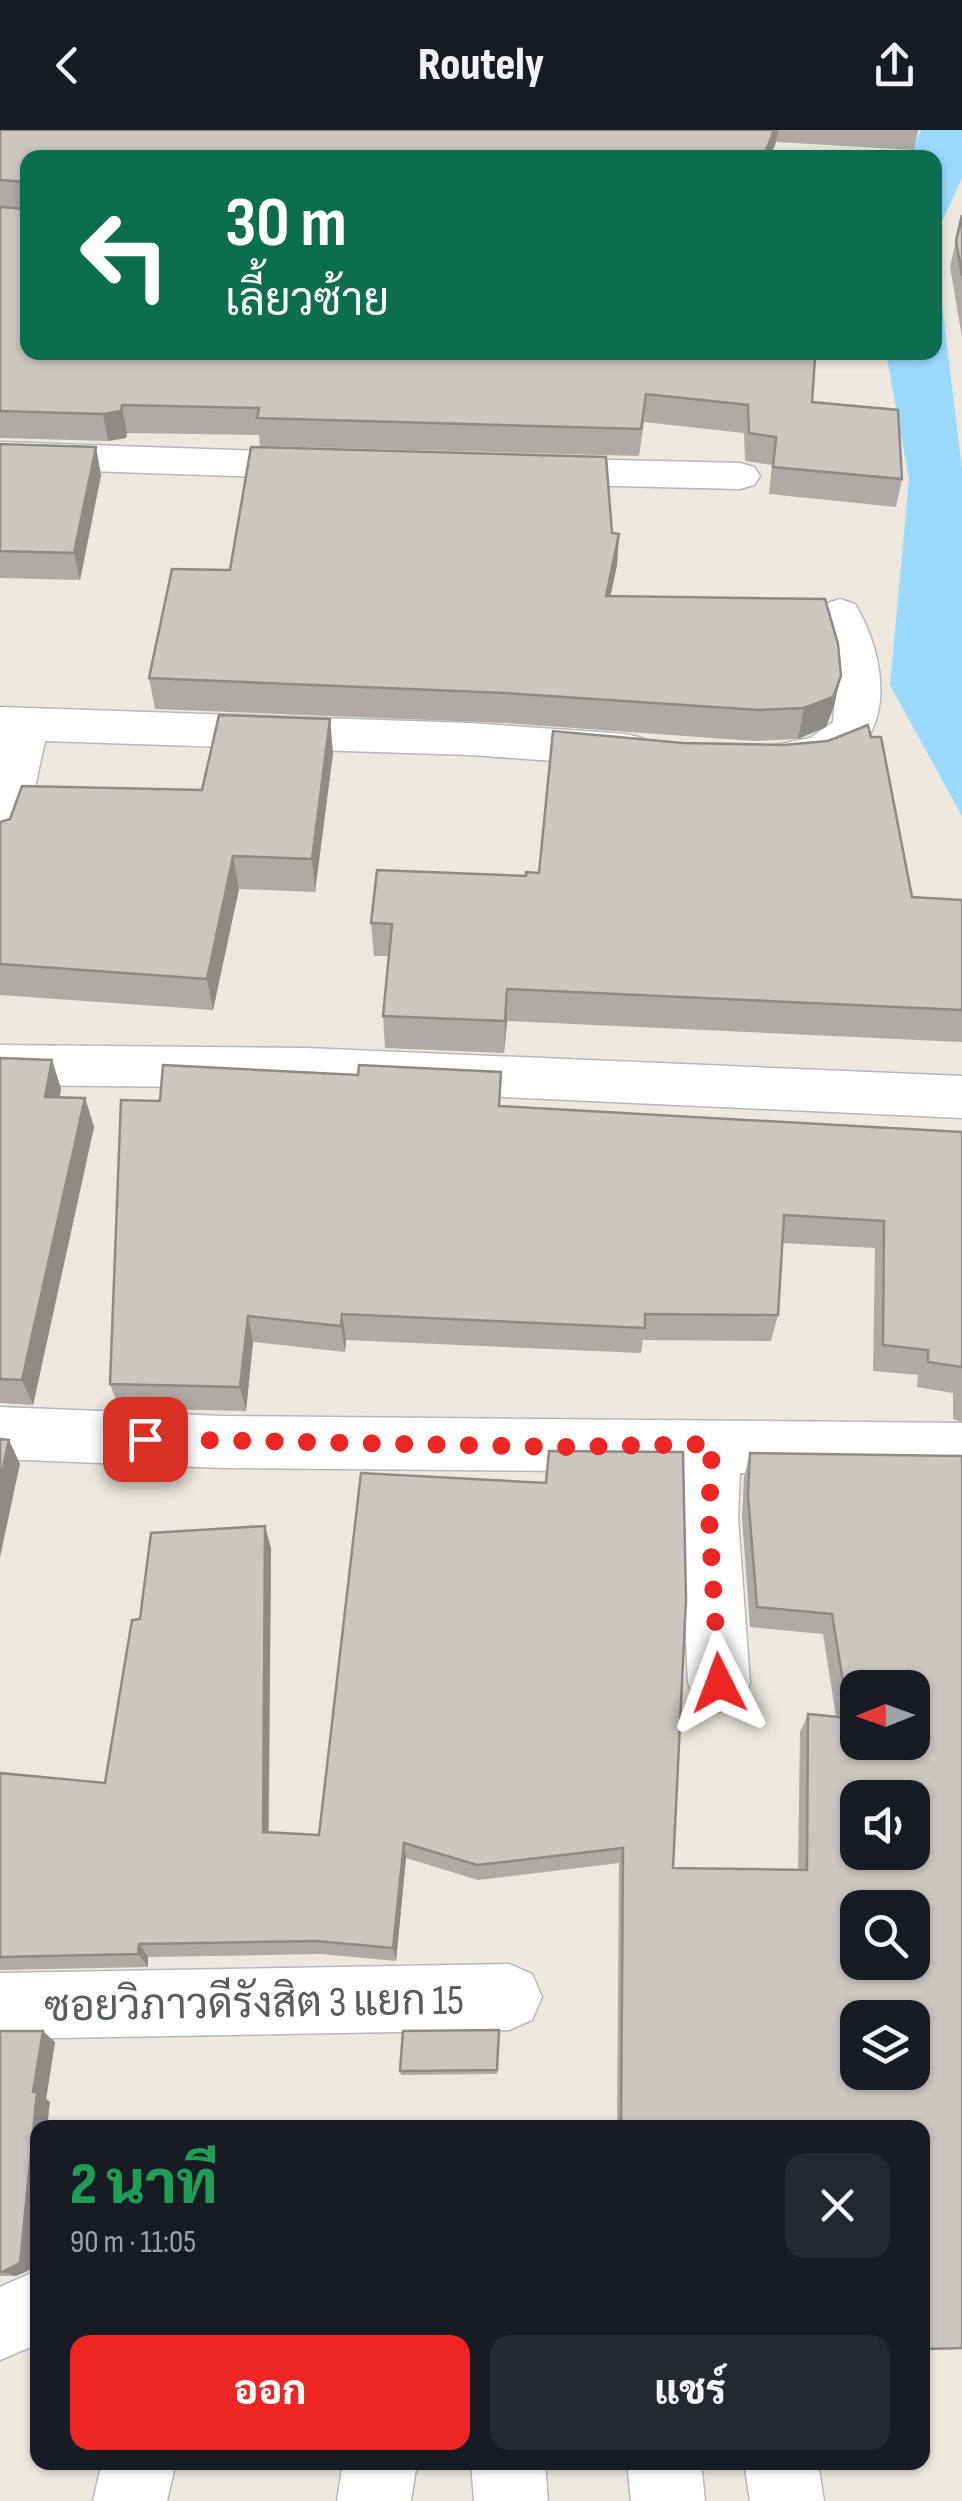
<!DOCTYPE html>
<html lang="th">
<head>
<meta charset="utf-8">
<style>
	body { margin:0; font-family:"Sofia Sans Condensed",Sarabun,sans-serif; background:#242831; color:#f1f3f6; height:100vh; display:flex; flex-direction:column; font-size:38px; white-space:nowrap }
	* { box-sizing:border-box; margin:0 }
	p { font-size:32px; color:#9ea1a6 }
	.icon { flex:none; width:55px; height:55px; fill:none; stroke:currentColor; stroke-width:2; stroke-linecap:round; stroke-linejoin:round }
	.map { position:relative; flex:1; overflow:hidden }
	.drawer { position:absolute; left:30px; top:1990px; width:900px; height:350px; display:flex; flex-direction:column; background:#171b24; border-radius:20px; box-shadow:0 2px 8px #0004 }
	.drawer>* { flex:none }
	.guide { position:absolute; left:20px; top:20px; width:922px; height:210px; border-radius:20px; box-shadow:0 2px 8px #0004; background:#0b6e4f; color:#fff; overflow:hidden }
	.needle { width:65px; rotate:269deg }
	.tools { position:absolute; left:840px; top:1540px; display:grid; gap:20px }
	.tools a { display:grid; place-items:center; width:90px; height:90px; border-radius:20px; background:#171b24; box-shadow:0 2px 8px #0004; font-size:50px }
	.pin { position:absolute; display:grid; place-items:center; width:85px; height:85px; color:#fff; margin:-42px; border-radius:20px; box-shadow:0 5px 15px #0006 }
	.me { position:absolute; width:110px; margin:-55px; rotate:357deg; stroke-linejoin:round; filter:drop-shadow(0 0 8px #0008) }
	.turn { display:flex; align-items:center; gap:35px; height:210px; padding:0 40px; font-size:45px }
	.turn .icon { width:130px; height:130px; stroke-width:2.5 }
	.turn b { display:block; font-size:70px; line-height:85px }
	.round { display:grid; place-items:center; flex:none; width:105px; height:105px; border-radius:20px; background:#242831 }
	.overview { display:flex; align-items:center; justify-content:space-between; height:170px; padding:0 40px }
	h1 { font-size:60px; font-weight:800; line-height:75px; color:#1e9e55 }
	.primary-button { display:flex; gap:20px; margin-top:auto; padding:20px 40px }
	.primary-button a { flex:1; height:115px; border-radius:20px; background:#ed2523; color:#fff; font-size:40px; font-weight:800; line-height:115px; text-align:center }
	.primary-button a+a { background:#242831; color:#f1f3f6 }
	header { display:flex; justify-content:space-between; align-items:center; height:130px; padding:0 40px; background:#171b24; font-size:45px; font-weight:800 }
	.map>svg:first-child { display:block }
	.water { fill:#9bdaff }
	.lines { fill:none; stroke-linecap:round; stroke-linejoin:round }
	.minor-casing { stroke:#b5b8bc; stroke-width:3 }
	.minor { fill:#fff; fill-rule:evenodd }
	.wall { fill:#afaaa5 }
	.shaded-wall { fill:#8e8b86 }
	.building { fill:#cbc6c0; stroke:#8e8b86; stroke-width:2.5; fill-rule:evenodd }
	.route { stroke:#ed2523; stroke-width:18; stroke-dasharray:0 32.4 }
	.labels { text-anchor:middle; stroke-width:8; stroke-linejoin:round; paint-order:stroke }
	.near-street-label { font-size:42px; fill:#585c60; stroke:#fff }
</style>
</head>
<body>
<header><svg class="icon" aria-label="back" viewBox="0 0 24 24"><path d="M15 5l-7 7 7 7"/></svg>Routely<svg class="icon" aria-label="share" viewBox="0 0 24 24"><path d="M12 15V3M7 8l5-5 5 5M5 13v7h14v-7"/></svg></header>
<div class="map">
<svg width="962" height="2371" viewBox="0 0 962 2371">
	<rect width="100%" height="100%" fill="#ece8de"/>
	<g class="water">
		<path d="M921 0H962V48L935 107V28H908Z"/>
		<path d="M935 116 962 339V686L890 555 909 349 886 223 935 222Z"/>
	</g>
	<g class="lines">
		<defs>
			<g id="minor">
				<path d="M0 312 322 323 336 327 342 336 336 345 322 349 0 338Z"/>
				<path d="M533 328 740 333 754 337 760 346 754 355 740 359 533 354 519 350 513 341 519 332Z"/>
				<path d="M840 469 855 474C888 528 899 617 825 638 806 643 789 645 771 640L764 628 771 616 810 608 833 592 836 558 818 484 825 474Z"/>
				<path d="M0 577 469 593 626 604 642 608 649 620 642 632 626 636 469 625 45 611 24 708 17 720 0 725Z"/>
				<path d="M0 915 306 918 962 946V988L306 958 0 955Z"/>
				<path d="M0 1277 223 1286 962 1293V1345L740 1343 738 1388 750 1553 741 1574 719 1582 697 1574 688 1553 680 1388 682 1342 223 1338 0 1329Z"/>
				<path d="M509 1834 532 1844 542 1867 532 1890 509 1900 0 1909V1843Z"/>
				<path d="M38 2140V2214L0 2230V2157Z"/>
				<path d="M102 2332H176L167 2371H93Z"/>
				<path d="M343 2332H417L411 2371H337Z"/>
				<path d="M471 2332H545L548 2371H474Z"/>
				<path d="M627 2332H701L705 2371H631Z"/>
				<path d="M744 2332H818L824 2371H750Z"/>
			</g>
		</defs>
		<use href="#minor" class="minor-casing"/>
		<use href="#minor" class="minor"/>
	</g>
	<g class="wall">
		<path d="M0 0H918L914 20 776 12 28 28 807 228 812 272 902 349 896 377 769 364 772 335 745 331 744 303 644 292 639 326 260 316 259 305 127 303 126 308 108 311 0 308Z"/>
		<path d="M962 85V207L950 137Z"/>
		<path d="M0 314 101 345 80 450 0 448Z"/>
		<path d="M612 403 619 404 617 435 610 466 834 576 826 597 798 609 754 611 505 593 155 579 149 548 230 440Z"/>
		<path d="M871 607 912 767 962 770V912L507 891 504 923 385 918 383 886 389 826H374L371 793 539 743 683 613 783 615Z"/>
		<path d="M333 623 315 762 239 759 213 880 0 865V692L202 660Z"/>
		<path d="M0 928 52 930 61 959 60 968H85L94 997 33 1275 0 1273Z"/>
		<path d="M500 976 962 1002V1292L953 1289V1263L917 1257 918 1245 873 1241 875 1118 782 1113 778 1185 771 1211 643 1210 641 1223 346 1210 345 1222 253 1212 246 1281 119 1278 110 1254Z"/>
		<path d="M750 1323 962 1326V2219L922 2220V1998H617L619 1733 478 1750 406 1728 396 1831 321 1824 148 1827V1837L0 1840V1643L105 1653 140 1489 271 1418 269 1702 319 1705 361 1343 673 1738 798 1740 800 1602 808 1584 836 1587 823 1504 750 1497 742 1388 744 1347Z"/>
		<path d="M499 1900 497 1944 401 1945 400 1941Z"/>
		<path d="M0 1901 55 1912 46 1969 50 1972 38 1998V2100L34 2138 16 2146H0Z"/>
	</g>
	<g class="shaded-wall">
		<path d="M774 0H778L776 12 770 28H763Z"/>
		<path d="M122 275 127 303 126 308 108 311 103 284Z"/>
		<path d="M96 317 101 345 80 450 74 423Z"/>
		<path d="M619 404 617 435 604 497 606 466Z"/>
		<path d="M841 546 834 576 826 597 798 609 804 578Z"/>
		<path d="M330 589 333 623 315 762 312 729Z"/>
		<path d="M233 726 239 759 213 880 207 849Z"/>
		<path d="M507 859V891L504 923 505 891Z"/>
		<path d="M52 930 61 959 54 996 45 967Z"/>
		<path d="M85 968 94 997 33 1275 22 1250Z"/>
		<path d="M342 1184 346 1210 345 1222 341 1196Z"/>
		<path d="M248 1186 253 1212 246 1281 240 1257Z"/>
		<path d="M9 1310 20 1334 0 1427V1350Z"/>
		<path d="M265 1396 271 1418 268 1718 263 1702Z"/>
		<path d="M404 1713 406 1728 396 1831 393 1818Z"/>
		<path d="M139 1814 148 1827V1837L138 1824Z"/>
		<path d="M43 1901 55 1912 46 1969 50 1972 47 1998H38V2100L34 2138 16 2146 2 2142Z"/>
	</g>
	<g class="building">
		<path d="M0 0H774L763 28H28V222H808L807 228H815L812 272 898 280 902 349 773 337 776 307 749 303 748 275 646 264 641 299 257 288 259 278 122 275 121 281 103 284 0 281V77L25 79V52L0 50Z"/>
		<path d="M962 85V146L956 111Z"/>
		<path d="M0 314 96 317 74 423 0 421Z"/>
		<path d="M251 317 606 327 612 403 619 404 606 466 825 469 838 514 841 546 833 567 804 578 759 580 506 563 149 548 172 439 230 440Z"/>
		<path d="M219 585 330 589 312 729 233 726 207 849 0 834V692L10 689 22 656 202 660Z"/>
		<path d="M868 595 871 607H881L912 767 962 770V880L507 859 505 891 383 886 392 794 371 793 377 740 526 746V742L539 743 553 601 683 613 783 615 828 611Z"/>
		<path d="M0 928 52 930 45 967 85 968 22 1250 0 1249Z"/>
		<path d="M163 935 358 945 359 935 501 942 499 976 962 1002V1237L928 1232V1220L883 1215 884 1091 784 1085 778 1185 645 1184V1198L342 1184 341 1196 248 1186 240 1257 110 1254 121 970 160 971Z"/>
		<path d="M0 1309 9 1310 0 1350Z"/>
		<path d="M549 1321 683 1322 686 1470 673 1738 807 1740 808 1584 849 1588 832 1484 757 1477 748 1365 750 1323 962 1326V2218L922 2219V1998H621L623 1718 477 1735 404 1713 393 1818 316 1811 139 1814 138 1824 0 1827V1643L105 1653 132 1490 140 1489 151 1403 265 1396 263 1702 319 1705 361 1343 546 1353ZM858 1558H912V1612H858ZM858 1668H912V1722H858ZM858 1778H912V1832H858ZM858 1888H912V1942H858Z"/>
		<path d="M499 1900 497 1940 400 1941 403 1901Z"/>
		<path d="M0 1901H43L33 1962H37L20 2133 2 2142 0 2141Z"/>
	</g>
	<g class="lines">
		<path class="route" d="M145 1309 562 1317 712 1314 709 1388 719 1553"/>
	</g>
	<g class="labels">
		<g class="near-street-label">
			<text transform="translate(254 1872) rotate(-1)" y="15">ซอยวิภาวดีรังสิต 3 แยก 15</text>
		</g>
	</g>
</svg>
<div class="tools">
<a><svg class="needle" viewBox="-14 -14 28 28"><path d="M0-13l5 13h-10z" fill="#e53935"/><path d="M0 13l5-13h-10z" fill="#9ea1a6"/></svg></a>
<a><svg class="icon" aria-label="sound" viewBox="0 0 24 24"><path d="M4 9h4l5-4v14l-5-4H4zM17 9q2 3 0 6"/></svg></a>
<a><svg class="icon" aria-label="search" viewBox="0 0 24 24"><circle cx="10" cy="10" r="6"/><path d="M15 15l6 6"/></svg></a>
<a><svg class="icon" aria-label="layers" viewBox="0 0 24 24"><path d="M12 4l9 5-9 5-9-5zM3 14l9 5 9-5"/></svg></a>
</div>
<div class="pin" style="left:145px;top:1309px;background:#d93025"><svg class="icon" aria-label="arrive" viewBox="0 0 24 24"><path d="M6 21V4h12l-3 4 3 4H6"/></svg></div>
<svg class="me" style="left:719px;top:1553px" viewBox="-20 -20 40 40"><path d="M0-17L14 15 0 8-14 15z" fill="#ed2523" stroke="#fff" stroke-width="4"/></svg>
<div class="guide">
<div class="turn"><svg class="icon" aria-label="left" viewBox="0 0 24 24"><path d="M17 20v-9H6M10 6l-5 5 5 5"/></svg><div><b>30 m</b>เลี้ยวซ้าย</div></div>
</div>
<section class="drawer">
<div class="overview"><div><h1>2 นาที</h1><p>90 m · 11:05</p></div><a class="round"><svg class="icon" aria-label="close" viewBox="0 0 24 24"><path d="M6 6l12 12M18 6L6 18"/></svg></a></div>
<div class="primary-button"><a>ออก</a><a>แชร์</a></div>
</section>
</div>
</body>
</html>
